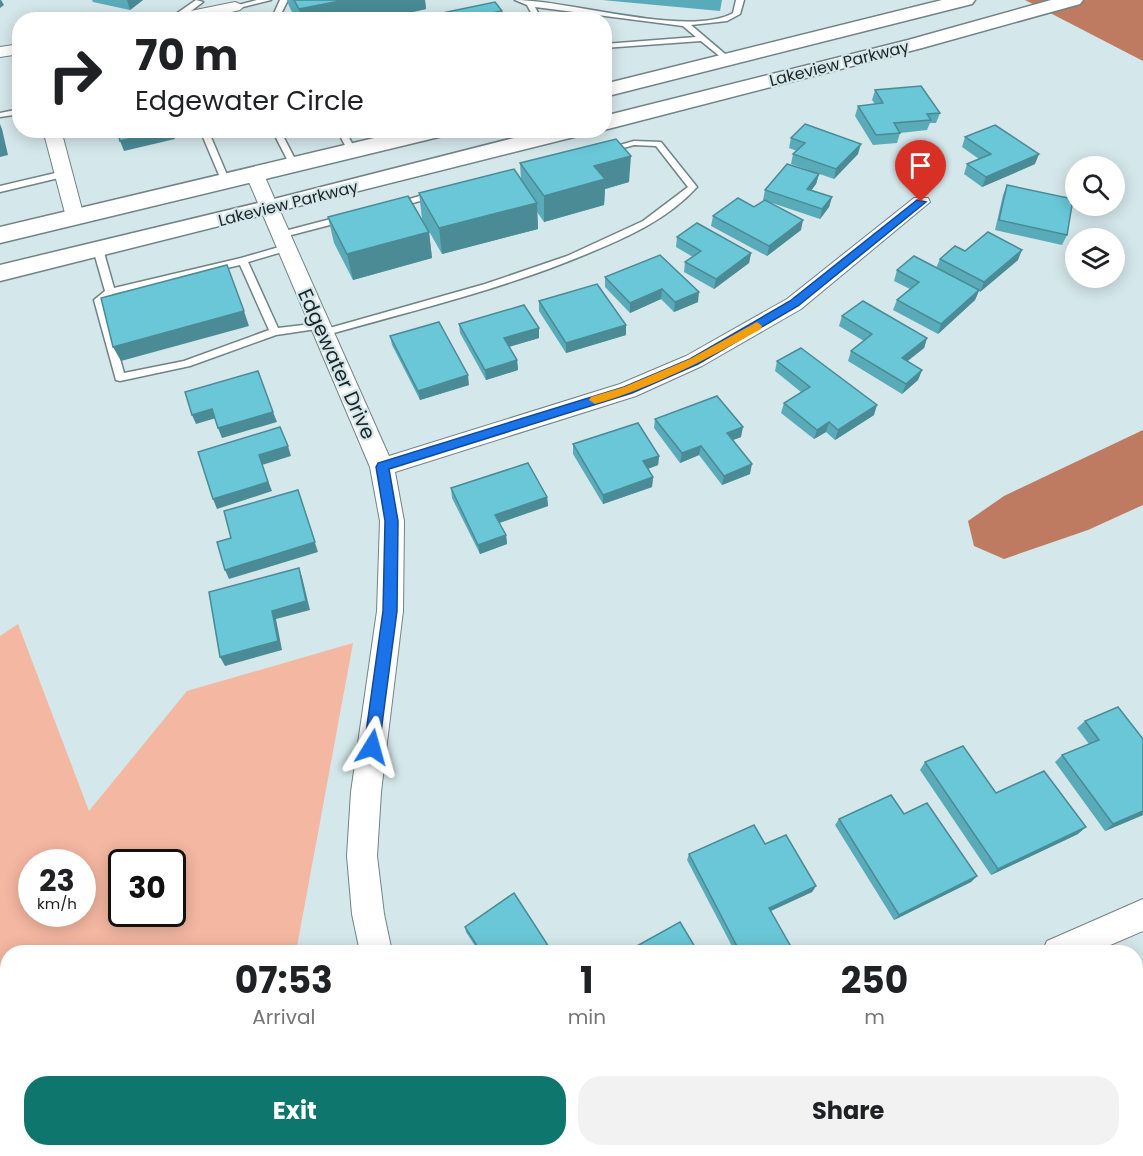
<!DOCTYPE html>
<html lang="en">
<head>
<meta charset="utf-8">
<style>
	body { margin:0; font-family:Poppins,sans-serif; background:#f2f2f2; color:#202124; height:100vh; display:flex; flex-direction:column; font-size:22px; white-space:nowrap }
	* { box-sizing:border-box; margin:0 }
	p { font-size:20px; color:#757577 }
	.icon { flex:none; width:33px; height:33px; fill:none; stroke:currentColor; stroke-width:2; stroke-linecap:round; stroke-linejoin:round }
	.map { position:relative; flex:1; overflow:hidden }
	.drawer { position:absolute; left:0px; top:945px; width:1143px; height:212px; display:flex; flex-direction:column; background:#fff; border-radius:24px 24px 0 0; box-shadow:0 3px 15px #0003 }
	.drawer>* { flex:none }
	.guide { position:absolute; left:12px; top:12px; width:600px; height:126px; border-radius:24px; box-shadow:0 3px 15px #0003; background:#fff; color:#202124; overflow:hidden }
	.fabs { position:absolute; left:1065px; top:156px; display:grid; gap:12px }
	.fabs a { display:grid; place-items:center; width:60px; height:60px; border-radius:50%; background:#fff; box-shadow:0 3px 15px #0003; font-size:30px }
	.speed { position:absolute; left:18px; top:849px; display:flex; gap:12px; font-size:30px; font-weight:700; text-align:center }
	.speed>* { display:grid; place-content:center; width:78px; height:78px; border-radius:50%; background:#fff; box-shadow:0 3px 15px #0003; line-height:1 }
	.speed small { font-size:15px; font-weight:400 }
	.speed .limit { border:3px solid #111; border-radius:9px; background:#fff; color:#111 }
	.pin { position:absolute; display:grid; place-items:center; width:51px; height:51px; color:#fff; margin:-62px -26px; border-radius:50% 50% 50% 0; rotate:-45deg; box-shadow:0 0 6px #0007 }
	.pin .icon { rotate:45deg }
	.me { position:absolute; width:66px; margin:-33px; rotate:8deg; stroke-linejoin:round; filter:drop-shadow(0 0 4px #0008) }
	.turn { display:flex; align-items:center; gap:21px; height:126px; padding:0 24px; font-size:27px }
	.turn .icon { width:78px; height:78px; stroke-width:2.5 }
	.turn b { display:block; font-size:42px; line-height:51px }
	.eta { display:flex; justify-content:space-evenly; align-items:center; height:102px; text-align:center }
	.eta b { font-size:36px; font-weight:700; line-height:42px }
	.button { display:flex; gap:12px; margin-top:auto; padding:12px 24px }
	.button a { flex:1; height:69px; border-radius:24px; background:#0f766e; color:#fff; font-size:24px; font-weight:700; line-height:69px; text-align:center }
	.button a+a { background:#f2f2f2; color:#202124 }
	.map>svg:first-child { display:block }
	.green { fill:#f4b7a1; fill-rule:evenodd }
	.water { fill:#be7b62 }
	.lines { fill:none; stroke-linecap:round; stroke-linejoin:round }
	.service-casing { stroke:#728386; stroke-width:3 }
	.minor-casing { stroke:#728386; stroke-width:2 }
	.primary-casing { stroke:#728386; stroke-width:3 }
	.service { fill:#fff; fill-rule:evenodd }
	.minor { fill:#fff; fill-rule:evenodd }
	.primary { fill:#fff; fill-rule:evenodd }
	.wall { fill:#5aabb9 }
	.shaded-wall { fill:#4a8b96 }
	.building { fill:#69c7d7; stroke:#4a8b96; stroke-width:1.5 }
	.route { fill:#1a73e8; stroke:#114b97; stroke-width:1.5 }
	.slow { fill:#f59e0b }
	.labels { text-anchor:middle; stroke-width:4.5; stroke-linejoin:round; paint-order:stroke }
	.far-street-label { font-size:16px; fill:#1d2425; stroke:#d4e7ea }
	.street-label { font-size:20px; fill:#1d2425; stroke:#d4e7ea }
</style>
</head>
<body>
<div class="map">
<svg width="1143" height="1156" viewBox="0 0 1143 1156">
	<rect width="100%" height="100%" fill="#d4e7ea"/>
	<g class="green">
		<path d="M18 624 89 811 187 691 353 643 296 952H8V1149H475L497 1156H0V636ZM32 862H82V914H32ZM122 862H172V914H122Z"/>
		<path d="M1136 1084 1143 1096V1137L1136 1140Z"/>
		<path d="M919 1149H1119L1105 1156H923Z"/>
	</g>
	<g class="water">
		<path d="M1025 0H1143V61Z"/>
		<path d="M1143 430V505L1088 530 1004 559 974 546 968 521 1004 496Z"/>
	</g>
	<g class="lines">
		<defs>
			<g id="service">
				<path d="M196 0 203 2 179 20H173V16Z"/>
				<path d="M257 0H271L235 9 231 7Z"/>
				<path d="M280 0H288L278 20H271Z"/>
				<path d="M515 0C569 0 688 38 733 13L736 0H744L740 14 727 21 691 25 731 59 732 61 728 63 701 41 604 48V44L696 37 683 26 535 7 542 20H535L527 5Z"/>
				<path d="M20 109V114L0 117V113Z"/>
				<path d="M200 130H208L230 182 229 184 222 182Z"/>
				<path d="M272 130H280L298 165 297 167 290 165Z"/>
				<path d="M337 130H345L356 151 355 153H349Z"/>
				<path d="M634 141 661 142 697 187C668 219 628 237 589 253 504 289 412 311 323 336L319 335V331L485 284 567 256 643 221 688 187 656 146 634 145 606 153 602 150Z"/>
				<path d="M64 171 67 172V176L0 192V186Z"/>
				<path d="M436 191 440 194 439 196 394 208 390 205Z"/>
				<path d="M346 215 349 216V220L280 238 275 235 277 233Z"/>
				<path d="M286 245 291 248 289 250 248 262 278 328 320 323 323 324V328L276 335 190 366 120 381 116 380 94 300 105 291 93 249 95 247 98 246 103 249 114 288 241 258ZM240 265 269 330 184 361 124 373 104 301 113 294Z"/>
			</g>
			<g id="minor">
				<path d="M235 2 240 4 243 7 240 10 196 20H164L171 15Z"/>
				<path d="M20 44V54L0 57V47Z"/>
				<path d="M43 130H61L84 217 82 221H68L66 217Z"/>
				<path d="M255 170 261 171 264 175 389 456 620 384 686 356 787 299 914 198H928L930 202 801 309 702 366 636 396 395 472 404 521 403 611 381 792 377 856 384 914 392 952H360L352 914 347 856 351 792 377 611 380 521 370 467 246 175 249 171Z"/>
				<path d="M1143 899V931L1094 952H1042L1047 941Z"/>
			</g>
			<g id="primary">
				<path d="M942 0H975L972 4 604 97V84Z"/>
				<path d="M1051 0H1083L1080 4 922 48 604 130V116L908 40Z"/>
				<path d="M408 130H450L447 135 0 243V227Z"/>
				<path d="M545 130H585L582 135 0 281V265L266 201Z"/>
			</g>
		</defs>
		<use href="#service" class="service-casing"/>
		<use href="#minor" class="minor-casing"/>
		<use href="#primary" class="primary-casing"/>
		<use href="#service" class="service"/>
		<use href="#minor" class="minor"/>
		<use href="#primary" class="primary"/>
	</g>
	<g class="wall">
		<path d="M92 0H143L130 10 93 2Z"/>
		<path d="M287 0H425L426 9 377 20H296L289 6Z"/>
		<path d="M602 0H722L720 11Z"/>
		<path d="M875 90 940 113 936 123H930L927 130 900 133 897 143 873 145 855 116 858 106 875 104 872 100Z"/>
		<path d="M965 137 1035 164 982 187 964 174 967 164 979 159 962 147Z"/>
		<path d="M791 138 858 154 834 179 791 164 793 154 797 151 789 148Z"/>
		<path d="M520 163 629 182 605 189 604 205 544 222 537 212 538 229 442 254 422 219 419 193 521 180Z"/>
		<path d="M819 174 816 184 811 190 832 197 829 207 820 219 766 201 801 230 767 256 711 226 713 216 754 207 765 200H763L765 190Z"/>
		<path d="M1007 185 1067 235 1062 245 995 230 1003 195Z"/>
		<path d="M328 217 429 232 432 258 353 280 334 243Z"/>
		<path d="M677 237 751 253 749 263 714 289 684 272 685 262 693 257 676 247Z"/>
		<path d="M965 251 1018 260 980 292 979 291 975 300 938 334 893 310 897 300 910 289 894 281 897 270 936 268 940 259Z"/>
		<path d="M660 255 698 302 674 312 661 299 630 313 605 287V277Z"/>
		<path d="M539 301 626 325V335L566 353 539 311Z"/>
		<path d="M842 316 927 338 924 348 907 361 922 370 918 380 902 394 848 361 851 351 864 341 839 326Z"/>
		<path d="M459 324 539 328V338L509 347 517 360 518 370 486 380 460 333Z"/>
		<path d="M390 336 469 385 420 400 392 345Z"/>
		<path d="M777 361 874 415 835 440 826 432 814 439 781 413 784 403 801 392 775 371Z"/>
		<path d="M655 419 741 437 733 440 750 474 722 485 699 455 680 463 654 428Z"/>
		<path d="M573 444 659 456 658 465 648 469 653 477 652 487 603 504 573 454Z"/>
		<path d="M451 488 547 497 548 506 499 523 506 535 507 544 480 554 452 498Z"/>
		<path d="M1085 721 1143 739V815L1105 831 1055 762 1062 755 1089 744 1077 728Z"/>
		<path d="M925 762 996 793 1078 834 991 875 920 770Z"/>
		<path d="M904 814 977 876 971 882 894 920 835 825 839 819Z"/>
		<path d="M765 844 816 886 812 892 771 911 794 952H735L687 860 689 854Z"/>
		<path d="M465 927 550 952H479L466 932Z"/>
	</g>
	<g class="shaded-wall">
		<path d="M0 0H1L4 5 0 8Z"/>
		<path d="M127 0H143L130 10Z"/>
		<path d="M345 0H425L426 9 377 20H301L299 9Z"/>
		<path d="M502 11 503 20H491L492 13Z"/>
		<path d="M0 124 2 129 8 155 0 157Z"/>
		<path d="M166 130H172L175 139 124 151 120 141Z"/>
		<path d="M213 130H245L215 137Z"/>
		<path d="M861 144 858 154 834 179 836 169Z"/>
		<path d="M1039 154 1035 164 982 187 986 177Z"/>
		<path d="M631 156 629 182 605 189 604 205 544 222V196L594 166Z"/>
		<path d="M819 174 816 184 805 199 807 189Z"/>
		<path d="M832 197 829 207 820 219 822 209Z"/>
		<path d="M537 203 538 229 442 254 439 228Z"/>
		<path d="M803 220 801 230 767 256 769 246Z"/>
		<path d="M429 232 432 258 353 280 347 254Z"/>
		<path d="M1022 250 1018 260 980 292 984 282Z"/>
		<path d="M751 253 749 263 714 289 716 279Z"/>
		<path d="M662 289 661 299 630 313V303Z"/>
		<path d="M979 290 975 300 938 334 941 324Z"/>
		<path d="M699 292 698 302 674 312 675 302Z"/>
		<path d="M244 311 249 326 121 361 113 347Z"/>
		<path d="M626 325V335L566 353V343Z"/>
		<path d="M539 328V338L505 348 504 338Z"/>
		<path d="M927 338 924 348 899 368 902 358Z"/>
		<path d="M517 360 518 370 486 380 485 370Z"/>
		<path d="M922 370 918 380 902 394 906 384Z"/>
		<path d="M468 375 469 385 420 400 418 391Z"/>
		<path d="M877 405 874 415 835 440 838 430Z"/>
		<path d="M212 409 216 418 196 424 192 415Z"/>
		<path d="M273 412 277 422 222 438 218 428Z"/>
		<path d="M829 422 826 432 814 439 817 430Z"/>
		<path d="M743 427 741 437 725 443 727 433Z"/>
		<path d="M288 446 291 456 262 465 272 491 217 509 213 499 259 455Z"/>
		<path d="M701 446 699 455 680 463 682 453Z"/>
		<path d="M659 456 658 465 642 471 643 461Z"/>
		<path d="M752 464 750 474 722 485 724 476Z"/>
		<path d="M653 477 652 487 603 504V495Z"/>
		<path d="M298 490 318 552 229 579 225 570Z"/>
		<path d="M547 497 548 506 496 524 495 515Z"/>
		<path d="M506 535 507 544 480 554 478 545Z"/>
		<path d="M299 568 302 577 310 610 276 619 282 650 225 666 220 657Z"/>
		<path d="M1143 811V815L1105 831 1113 824Z"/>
		<path d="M1086 827 1078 834 991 875 998 869Z"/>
		<path d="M977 876 971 882 894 920 899 915Z"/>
		<path d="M816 886 812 892 766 913 769 908Z"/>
		<path d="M549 947 550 952H542Z"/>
	</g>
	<g class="building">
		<path d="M294 0H345L299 9Z"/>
		<path d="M495 2 502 11 492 13 496 18 490 20H425L423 17Z"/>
		<path d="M921 86 940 113 927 114 931 120 894 123 900 133 876 135 858 106 883 103 875 90Z"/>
		<path d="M805 124 861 144 836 169 793 154 805 143 791 138Z"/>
		<path d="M995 125 1039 154 986 177 967 164 991 154 965 137Z"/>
		<path d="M117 130H166L120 141Z"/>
		<path d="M616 139 631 156 594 166 605 179 544 196 520 163Z"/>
		<path d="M787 164 819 174 807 189 832 197 822 209 765 190Z"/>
		<path d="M514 169 537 203 439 228 419 193Z"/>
		<path d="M1007 185 1073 199 1067 235 999 220Z"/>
		<path d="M408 196 429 232 347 254 328 217Z"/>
		<path d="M738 198 754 207 765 200 803 220 769 246 713 216Z"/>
		<path d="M697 223 751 253 716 279 685 262 701 251 677 237Z"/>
		<path d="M988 232 1022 250 984 282 940 259 955 246 965 251Z"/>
		<path d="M660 255 699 292 675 302 662 289 630 303 605 277Z"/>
		<path d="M914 256 979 290 941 324 897 300 919 282 897 270Z"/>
		<path d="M227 265 244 311 113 347 101 298Z"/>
		<path d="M597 284 626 325 566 343 539 301Z"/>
		<path d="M863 301 927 338 902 358 922 370 906 384 851 351 872 334 842 316Z"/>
		<path d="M524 305 539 328 504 338 517 360 485 370 459 324Z"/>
		<path d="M439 322 468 375 418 391 390 336Z"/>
		<path d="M801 348 877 405 838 430 829 422 817 430 784 403 810 387 777 361Z"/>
		<path d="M258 371 273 412 218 428 212 409 192 415 185 392Z"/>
		<path d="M717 396 743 427 727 433 752 464 724 476 701 446 682 453 655 419Z"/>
		<path d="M638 423 659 456 643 461 653 477 603 495 573 444Z"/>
		<path d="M280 427 288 446 259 455 268 482 213 499 198 452Z"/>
		<path d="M528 463 547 497 495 515 506 535 478 545 451 488Z"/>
		<path d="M298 490 315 542 225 570 217 542 231 538 224 511Z"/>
		<path d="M299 568 306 601 272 611 278 641 220 657 209 592Z"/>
		<path d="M1118 707 1143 739V811L1113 824 1062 755 1099 740 1085 721Z"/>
		<path d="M963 746 996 793 1044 771 1086 827 998 869 925 762Z"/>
		<path d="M891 795 904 814 927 803 977 876 899 915 839 819Z"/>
		<path d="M754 825 765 844 786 835 816 886 769 908 794 952H740L689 854Z"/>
		<path d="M514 893 549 947 542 952H481L465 927Z"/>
		<path d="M680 922 698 952H626Z"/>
	</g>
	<path class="route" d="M917 200 926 202 798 306 698 364 632 393 389 469 398 521 397 611 379 747 377 752 372 754 366 752 364 747 383 611 385 521 376 467 378 463 624 387 690 359 790 301Z"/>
	<path class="slow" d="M757 322 762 326 761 329C707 359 654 387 595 404L589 400 591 397 624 387 690 359Z"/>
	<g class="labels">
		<g class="far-street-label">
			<text transform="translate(839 63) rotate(-14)" y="6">Lakeview Parkway</text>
			<text transform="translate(288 203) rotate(-14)" y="6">Lakeview Parkway</text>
		</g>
		<g class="street-label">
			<text transform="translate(337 364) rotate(66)" y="7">Edgewater Drive</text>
		</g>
	</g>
</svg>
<div class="fabs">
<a><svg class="icon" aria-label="search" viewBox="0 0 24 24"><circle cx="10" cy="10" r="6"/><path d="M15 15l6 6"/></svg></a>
<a><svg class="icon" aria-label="layers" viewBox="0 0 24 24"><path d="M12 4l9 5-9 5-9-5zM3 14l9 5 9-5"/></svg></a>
</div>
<div class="speed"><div>23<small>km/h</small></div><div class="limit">30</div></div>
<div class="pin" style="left:921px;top:202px;background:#d93025"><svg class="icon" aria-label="arrive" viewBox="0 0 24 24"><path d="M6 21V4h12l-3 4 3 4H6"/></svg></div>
<svg class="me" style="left:372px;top:747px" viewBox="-20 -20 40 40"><path d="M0-17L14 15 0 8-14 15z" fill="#1a73e8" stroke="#fff" stroke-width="4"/></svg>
<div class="guide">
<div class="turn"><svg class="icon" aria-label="right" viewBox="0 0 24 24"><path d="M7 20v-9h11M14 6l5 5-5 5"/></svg><div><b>70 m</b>Edgewater Circle</div></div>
</div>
<section class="drawer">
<div class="eta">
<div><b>07:53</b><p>Arrival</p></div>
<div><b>1</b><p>min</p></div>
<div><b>250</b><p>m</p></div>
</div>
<div class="button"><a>Exit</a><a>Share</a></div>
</section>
</div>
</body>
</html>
